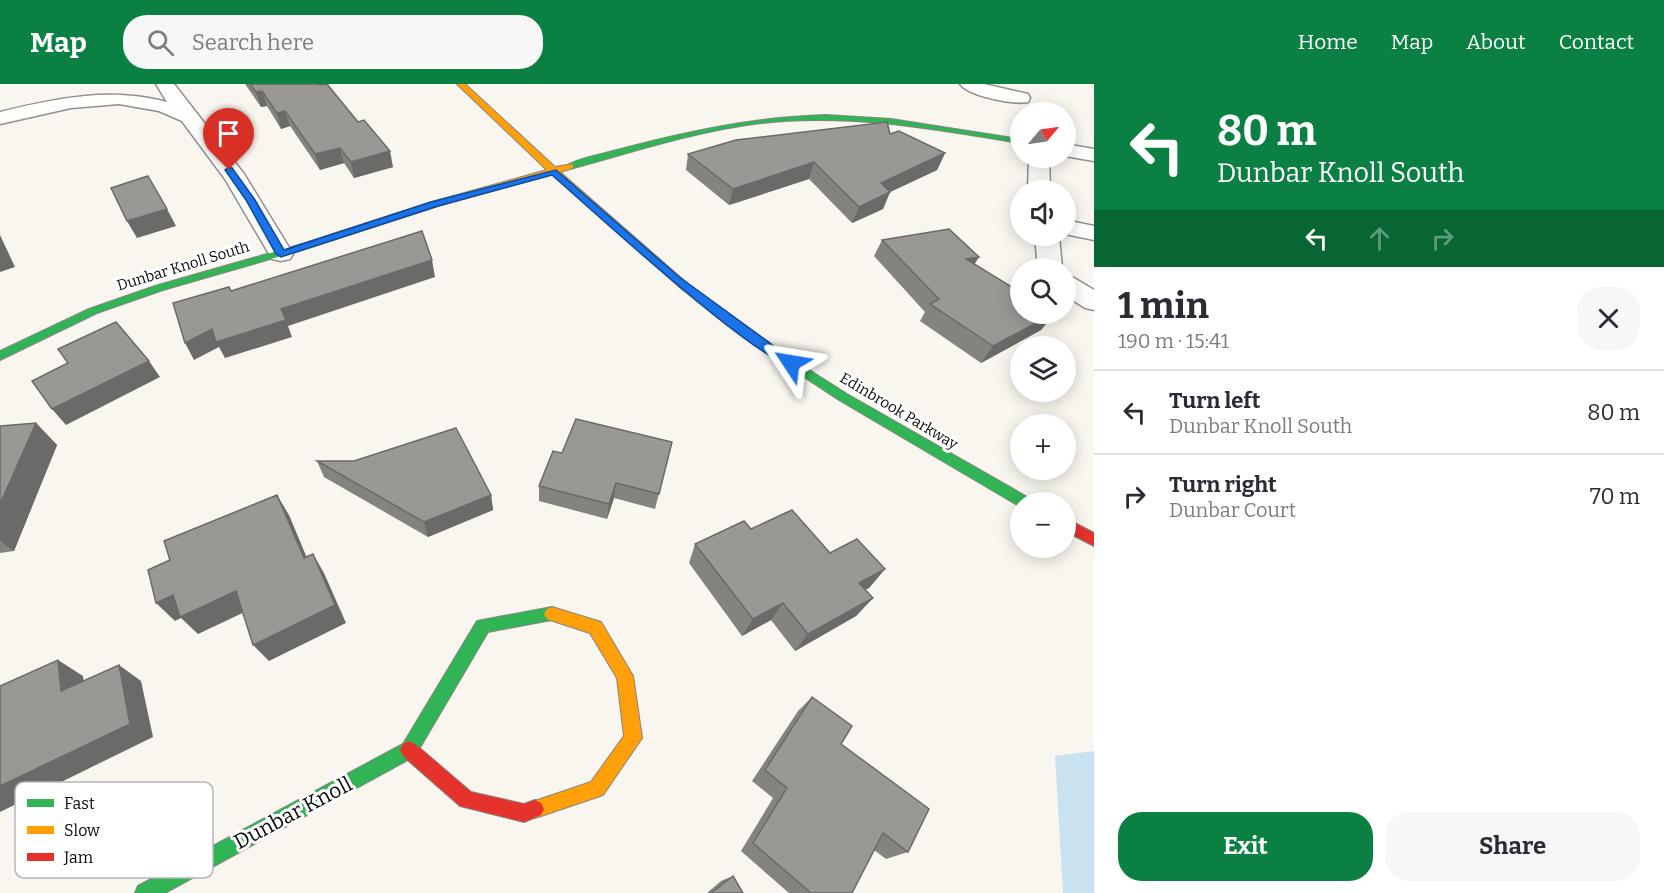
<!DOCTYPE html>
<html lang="en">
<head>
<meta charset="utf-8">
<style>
	body { margin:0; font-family:Bitter,serif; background:#f7f7f7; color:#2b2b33; height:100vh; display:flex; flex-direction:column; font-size:22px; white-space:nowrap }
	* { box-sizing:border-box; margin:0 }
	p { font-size:20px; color:#7c7c81 }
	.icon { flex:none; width:33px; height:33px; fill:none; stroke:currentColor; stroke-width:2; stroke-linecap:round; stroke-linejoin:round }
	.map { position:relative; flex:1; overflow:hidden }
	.details { display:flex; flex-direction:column; background:#fff; width:570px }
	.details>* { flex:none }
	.top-card { background:#0b8043; color:#fff; overflow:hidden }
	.needle { width:39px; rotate:61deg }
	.buttons { position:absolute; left:1010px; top:18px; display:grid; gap:12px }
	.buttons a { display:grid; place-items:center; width:66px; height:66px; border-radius:50%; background:#fff; box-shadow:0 3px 15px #0003; font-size:30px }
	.pin { position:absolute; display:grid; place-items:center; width:51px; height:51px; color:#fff; margin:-62px -26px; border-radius:50% 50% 50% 0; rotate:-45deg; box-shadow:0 0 6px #0007 }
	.pin .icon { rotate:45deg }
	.me { position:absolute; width:66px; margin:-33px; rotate:303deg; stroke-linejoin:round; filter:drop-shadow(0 0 4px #0008) }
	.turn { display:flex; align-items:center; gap:21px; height:126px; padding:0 24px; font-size:27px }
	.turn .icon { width:78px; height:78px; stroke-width:2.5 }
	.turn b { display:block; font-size:42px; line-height:51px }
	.lanes { display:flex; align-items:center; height:57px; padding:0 24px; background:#0003; justify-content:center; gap:30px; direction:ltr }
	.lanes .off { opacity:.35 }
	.round { display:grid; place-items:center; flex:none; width:63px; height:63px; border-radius:24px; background:#f7f7f7 }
	.head { display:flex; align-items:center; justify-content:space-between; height:102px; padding:0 24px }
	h1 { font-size:36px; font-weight:700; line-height:45px }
	.primary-button { display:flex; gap:12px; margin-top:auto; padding:12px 24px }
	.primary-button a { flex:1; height:69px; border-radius:24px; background:#0b8043; color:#fff; font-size:24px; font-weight:700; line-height:69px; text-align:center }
	.primary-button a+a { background:#f7f7f7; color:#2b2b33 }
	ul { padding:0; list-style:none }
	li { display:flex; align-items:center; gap:18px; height:84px; padding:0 24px; border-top:2px solid #e1e1e2 }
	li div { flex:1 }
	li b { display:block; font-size:22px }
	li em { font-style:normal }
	header { display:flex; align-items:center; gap:36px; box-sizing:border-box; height:84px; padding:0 30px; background:#0b8043; color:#fff }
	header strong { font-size:28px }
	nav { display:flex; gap:33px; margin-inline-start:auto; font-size:21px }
	.search { width:420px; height:54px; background:#f7f7f7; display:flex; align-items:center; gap:15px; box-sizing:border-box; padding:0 21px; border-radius:24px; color:#7c7c81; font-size:22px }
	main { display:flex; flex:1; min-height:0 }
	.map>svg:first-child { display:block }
	.water { fill:#c8e3ef }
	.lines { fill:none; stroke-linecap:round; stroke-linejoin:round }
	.street-casing { stroke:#91908d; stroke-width:3 }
	.fast-casing { stroke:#888783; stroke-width:2 }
	.slow-casing { stroke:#888783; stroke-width:2 }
	.jam-casing { stroke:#888783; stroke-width:2 }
	.street { fill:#fefefc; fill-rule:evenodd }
	.fast { fill:#30b455; fill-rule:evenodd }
	.slow { fill:#ff9f0a; fill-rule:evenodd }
	.jam { fill:#e5322d; fill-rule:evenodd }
	.wall { fill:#84837f }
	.shaded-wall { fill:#6c6a68 }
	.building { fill:#9a9894; stroke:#6c6a68; stroke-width:1.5 }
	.route { fill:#1a73e8; stroke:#114b97; stroke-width:1.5 }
	.labels { text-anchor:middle; stroke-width:6; stroke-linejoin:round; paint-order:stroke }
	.far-street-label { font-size:15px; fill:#0a0a0a; stroke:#fff }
	.near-street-label { font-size:21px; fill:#0a0a0a; stroke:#fff }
	.key { fill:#fff; stroke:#b6b6b6; stroke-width:1.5 }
	.key-label { font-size:16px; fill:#0a0a0a }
</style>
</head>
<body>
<header>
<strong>Map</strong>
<div class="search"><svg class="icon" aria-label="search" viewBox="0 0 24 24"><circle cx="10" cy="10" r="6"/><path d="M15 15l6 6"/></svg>Search here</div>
<nav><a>Home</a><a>Map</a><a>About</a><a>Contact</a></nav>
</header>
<main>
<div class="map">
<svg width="1094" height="809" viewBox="0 0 1094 809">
	<rect width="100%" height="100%" fill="#f8f6ee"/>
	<path class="water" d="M1094 667V809H1063L1055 672Z"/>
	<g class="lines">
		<defs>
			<g id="street">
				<path d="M156 0H174L244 90 293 170 290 175 281 177 272 175 225 95 182 37 159 27 119 20 71 24 0 40V28C57 14 110 3 167 18Z"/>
				<path d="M960 0H984L1028 10 1030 14 1028 18C1014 21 968 12 960 0Z"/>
				<path d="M1065 60 1094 65V77L1065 72Z"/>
				<path d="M1029 74H1049L1050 106H1028Z"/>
				<path d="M1065 136 1094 142V156L1065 150Z"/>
				<path d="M1035 152H1059L1062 184H1038Z"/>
				<path d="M1065 192 1074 194 1094 206V226L1085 224 1065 211Z"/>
			</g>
			<g id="fast">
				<path d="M826 31 891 35 1020 55V59C935 45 848 29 761 39 696 47 633 68 570 85L566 82C578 74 599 71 613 67 684 48 753 33 826 31Z"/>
				<path d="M302 160 305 161V165L163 206 97 229 0 276V267L89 225 155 202Z"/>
				<path d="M767 259 847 310 1029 414 1031 418H1020L1019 422 839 316 763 266 761 263Z"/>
				<path d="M552 523 557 525 560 530 557 535 488 548 415 672 165 809H135L138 802 403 660 477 537Z"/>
			</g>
			<g id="slow">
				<path d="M457 0H465L555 83 573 80V84L560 88 689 201 771 260V266H763L682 205 552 90 438 122 305 165H299V161L432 118 547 86Z"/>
				<path d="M552 523 601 538 633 592 642 654 603 711 535 734 529 731 526 725 529 719 591 698 624 652 617 594 590 549 547 535 544 530 547 525Z"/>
			</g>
			<g id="jam">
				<path d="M1065 434 1094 449V462L1065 447Z"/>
				<path d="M409 657 415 660 471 708 524 720 535 716 541 719 544 725 541 731 524 738 460 722 403 672 400 666 403 660Z"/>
			</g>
		</defs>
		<use href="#street" class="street-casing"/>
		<use href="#fast" class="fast-casing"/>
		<use href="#slow" class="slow-casing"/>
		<use href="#jam" class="jam-casing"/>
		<use href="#street" class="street"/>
		<use href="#fast" class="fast"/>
		<use href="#slow" class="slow"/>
		<use href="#jam" class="jam"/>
	</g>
	<g class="wall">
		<path d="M245 0H318L393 83 354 94 344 79 320 86 290 42 281 45 267 22 261 23Z"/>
		<path d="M890 50 945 69 937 86 890 108 883 125 852 139 809 95 729 121 686 86 688 70Z"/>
		<path d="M882 156 975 180 1054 230 1041 246 981 279 920 237 925 228 874 172Z"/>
		<path d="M36 339 57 361 14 467 0 469V342Z"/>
		<path d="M672 358 655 425 614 414 607 435 539 417V402L562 369Z"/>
		<path d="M317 377H354L491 411 493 426 428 453 324 393Z"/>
		<path d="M751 445 885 485 869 504 865 506 873 514 856 532 795 567 771 536 742 552 689 479 695 460Z"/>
		<path d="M812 613 908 768 886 775 874 766 852 809H789L741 767 773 714 752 697 798 627Z"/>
		<path d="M733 792 743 809H707L721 797Z"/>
	</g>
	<g class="shaded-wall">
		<path d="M262 7 267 22 261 23 256 8Z"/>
		<path d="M285 27 290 42 281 45 277 29Z"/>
		<path d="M340 64 344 79 320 86 315 70Z"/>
		<path d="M390 67 393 83 354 94 351 78Z"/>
		<path d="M945 69 937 86 890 108 883 125 852 139 859 123 881 99Z"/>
		<path d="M814 78 809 95 729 121 733 105Z"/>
		<path d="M167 125 176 142 137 154 127 137Z"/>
		<path d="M0 151 15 183 0 188Z"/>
		<path d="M979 173 969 189 966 175Z"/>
		<path d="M432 176 435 193 288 242 292 253 225 274 219 263 194 276 185 259 212 245 281 225Z"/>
		<path d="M1054 230 1041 246 981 279 993 262Z"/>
		<path d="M149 277 160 293 66 341 52 325Z"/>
		<path d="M36 339 57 361 14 467 0 457V420Z"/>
		<path d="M616 399 614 414 607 435 609 420Z"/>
		<path d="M277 411 289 431 315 493 304 474Z"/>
		<path d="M491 411 493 426 428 453 424 438Z"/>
		<path d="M313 470 324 489 346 539 269 577 253 561Z"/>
		<path d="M885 485 869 504 844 517 859 499Z"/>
		<path d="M236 507 251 525 198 550 181 534 175 537 156 519 173 511Z"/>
		<path d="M873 514 856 532 795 567 808 550Z"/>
		<path d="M783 519 771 536 742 552 753 535Z"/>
		<path d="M58 576 83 592 87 622 61 607Z"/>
		<path d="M119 581 141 597 153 653 0 728V702Z"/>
	</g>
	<g class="building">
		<path d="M250 0H318L319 1 327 0 358 38 364 36 390 67 351 78 340 64 315 70 285 27 277 29 262 7 256 8Z"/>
		<path d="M887 38 890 50 899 47 945 69 881 99 890 108 859 123 814 78 733 105 688 70 736 56Z"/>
		<path d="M148 92 167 125 127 137 111 104Z"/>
		<path d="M949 145 979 173 966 175 1020 208V230H1053L993 262 930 220 939 215 882 156Z"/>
		<path d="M422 147 432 176 281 225 286 236 216 258 212 245 185 259 173 219 229 203 231 207Z"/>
		<path d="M116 238 149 277 52 325 32 297 68 279 58 265Z"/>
		<path d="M576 335 672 358 659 410 616 399 609 420 539 402 553 367 562 369Z"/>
		<path d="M36 339 0 420V342Z"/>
		<path d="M456 344 491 411 424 438 317 377H354Z"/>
		<path d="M277 411 304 474 313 470 335 521 253 561 236 507 180 533 173 511 156 519 148 486 170 476 164 457Z"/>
		<path d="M792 426 830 469 857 455 885 485 859 499 873 514 808 550 783 519 753 535 695 460 744 437 751 445Z"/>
		<path d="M58 576 61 607 119 581 130 640 0 702V602Z"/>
		<path d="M812 613 852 642 841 660 929 725 908 768 883 749 852 809H811L753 759 787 704 765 686Z"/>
		<path d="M733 792 743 809H711Z"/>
	</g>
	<path class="route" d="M229 83 232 84 255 116 284 166 431 118 556 86 678 192 797 279 796 282C769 289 582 117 552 91L438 122 281 173 276 170 246 116 225 86Z"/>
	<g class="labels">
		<g class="far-street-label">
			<text transform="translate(183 182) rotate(-17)" y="5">Dunbar Knoll South</text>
			<text transform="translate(899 327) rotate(31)" y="5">Edinbrook Parkway</text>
		</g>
		<g class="near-street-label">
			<text transform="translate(293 729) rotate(-28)" y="7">Dunbar Knoll</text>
		</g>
	</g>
	<rect x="15" y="698" width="198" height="96" rx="9" class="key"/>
	<rect x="27" y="715" width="27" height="8" fill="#30b455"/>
	<rect x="27" y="742" width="27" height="8" fill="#ff9f0a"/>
	<rect x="27" y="769" width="27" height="8" fill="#e5322d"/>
	<g class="key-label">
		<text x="64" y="725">Fast</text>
		<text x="64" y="752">Slow</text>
		<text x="64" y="779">Jam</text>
	</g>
</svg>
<div class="buttons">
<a><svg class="needle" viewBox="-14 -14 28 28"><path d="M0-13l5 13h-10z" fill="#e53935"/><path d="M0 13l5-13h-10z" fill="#7c7c81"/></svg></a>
<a><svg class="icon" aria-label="sound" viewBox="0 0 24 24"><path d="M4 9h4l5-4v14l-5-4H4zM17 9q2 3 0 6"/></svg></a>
<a><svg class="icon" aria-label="search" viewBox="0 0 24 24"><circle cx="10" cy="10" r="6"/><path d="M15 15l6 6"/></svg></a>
<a><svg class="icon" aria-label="layers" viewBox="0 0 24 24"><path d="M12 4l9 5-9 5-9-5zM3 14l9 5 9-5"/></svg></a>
<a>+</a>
<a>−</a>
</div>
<div class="pin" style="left:229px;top:86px;background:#d93025"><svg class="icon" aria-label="arrive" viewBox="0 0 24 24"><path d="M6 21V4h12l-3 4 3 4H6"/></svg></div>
<svg class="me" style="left:791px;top:279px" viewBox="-20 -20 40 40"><path d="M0-17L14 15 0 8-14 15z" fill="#1a73e8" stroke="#fff" stroke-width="4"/></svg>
</div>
<section class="details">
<div class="top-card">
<div class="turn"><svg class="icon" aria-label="left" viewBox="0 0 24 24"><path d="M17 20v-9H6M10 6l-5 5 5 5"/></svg><div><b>80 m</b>Dunbar Knoll South</div></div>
<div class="lanes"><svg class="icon" aria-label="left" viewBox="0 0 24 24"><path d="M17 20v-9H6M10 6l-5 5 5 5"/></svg><svg class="icon off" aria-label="ahead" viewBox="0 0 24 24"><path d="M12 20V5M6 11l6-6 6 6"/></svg><svg class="icon off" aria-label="right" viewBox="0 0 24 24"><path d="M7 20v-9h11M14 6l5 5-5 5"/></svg></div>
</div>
<div class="head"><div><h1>1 min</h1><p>190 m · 15:41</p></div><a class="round"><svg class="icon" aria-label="close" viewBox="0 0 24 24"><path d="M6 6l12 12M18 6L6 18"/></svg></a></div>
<ul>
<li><svg class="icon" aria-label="left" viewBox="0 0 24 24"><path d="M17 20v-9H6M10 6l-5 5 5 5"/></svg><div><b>Turn left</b><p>Dunbar Knoll South</p></div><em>80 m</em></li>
<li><svg class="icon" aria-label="right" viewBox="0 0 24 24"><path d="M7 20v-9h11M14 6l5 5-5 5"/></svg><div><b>Turn right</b><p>Dunbar Court</p></div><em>70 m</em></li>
</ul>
<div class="primary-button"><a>Exit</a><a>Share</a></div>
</section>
</main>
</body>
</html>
